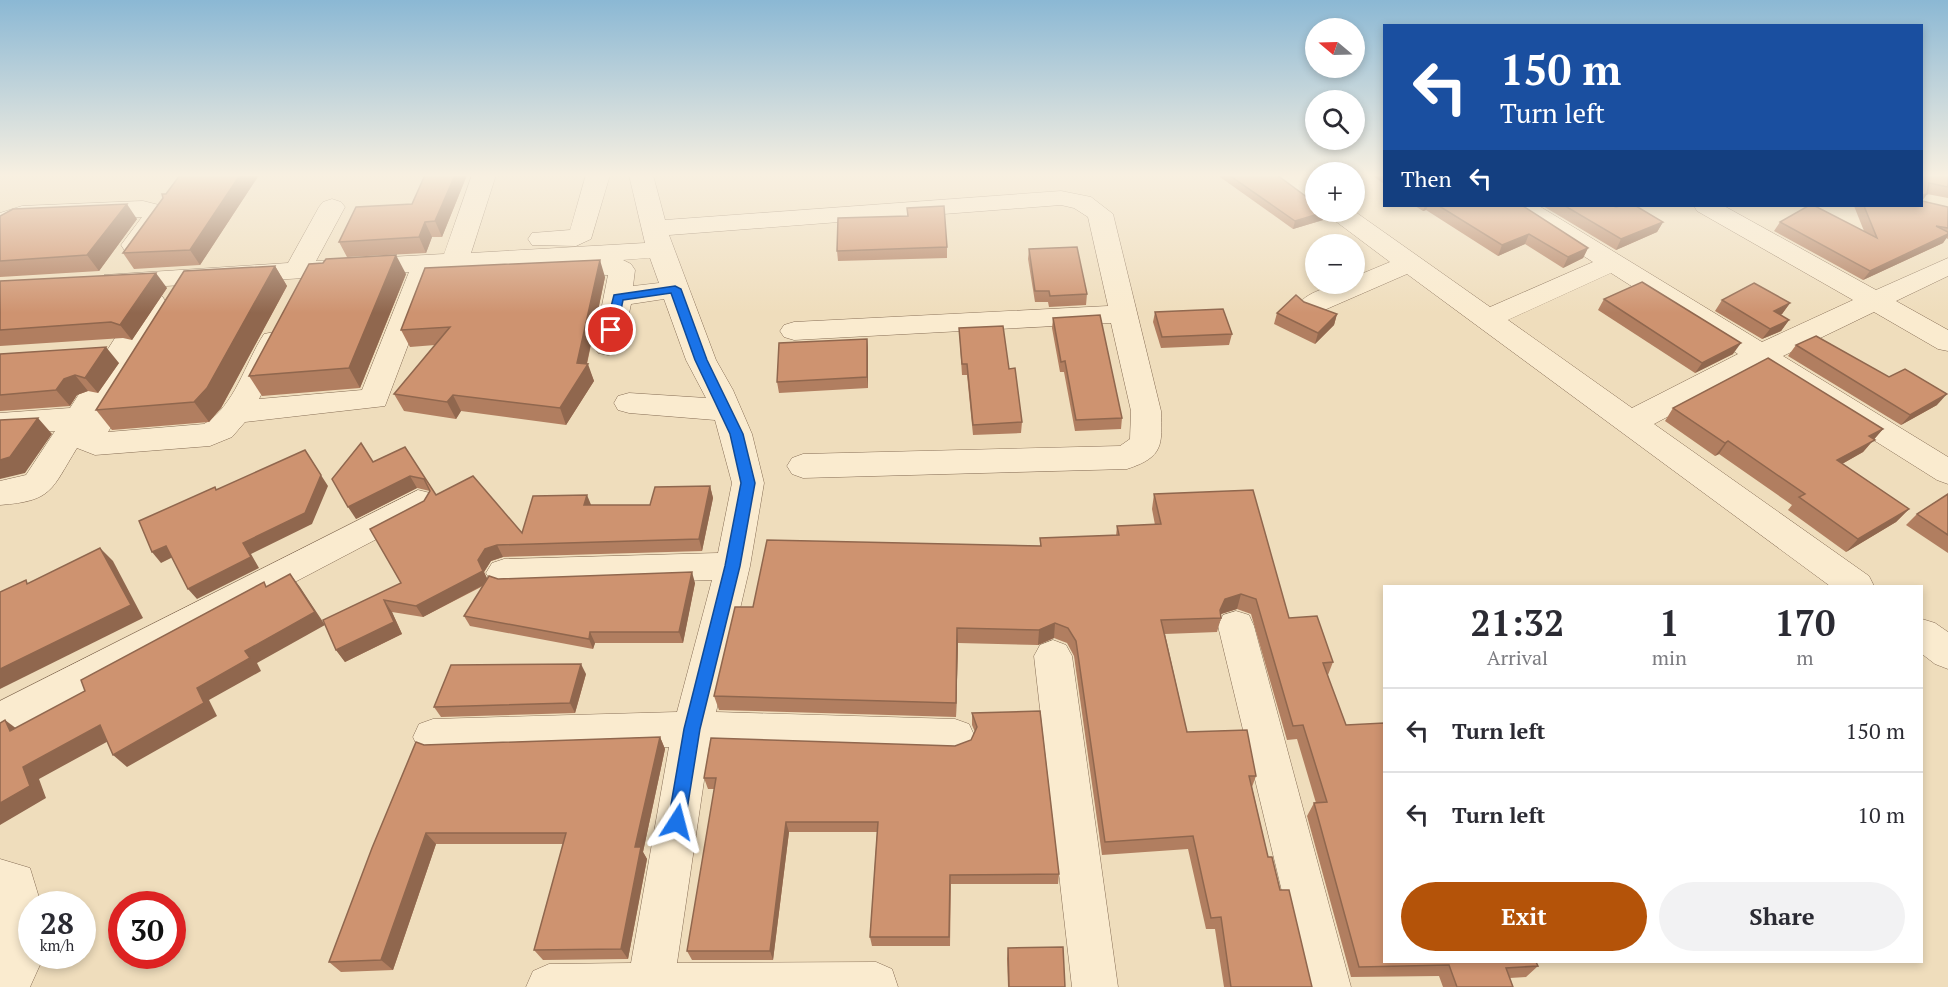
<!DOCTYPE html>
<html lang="en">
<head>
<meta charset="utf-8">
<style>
	body { margin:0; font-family:"PT Serif",serif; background:#f2f2f3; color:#2b2b33; height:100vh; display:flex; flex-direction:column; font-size:22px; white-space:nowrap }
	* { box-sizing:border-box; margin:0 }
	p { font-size:20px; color:#7c7c81 }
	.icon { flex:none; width:33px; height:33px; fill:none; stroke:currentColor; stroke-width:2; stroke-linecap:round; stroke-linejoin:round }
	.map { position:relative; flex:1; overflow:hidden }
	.drawer { position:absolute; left:1383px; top:585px; width:540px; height:378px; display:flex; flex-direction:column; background:#fff; border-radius:0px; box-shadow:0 3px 9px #0003 }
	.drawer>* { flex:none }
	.banner { position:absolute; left:1383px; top:24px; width:540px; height:183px; border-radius:0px; box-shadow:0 3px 9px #0003; background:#1a4fa0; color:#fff; overflow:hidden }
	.needle { width:39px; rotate:289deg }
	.fabs { position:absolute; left:1305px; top:18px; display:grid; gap:12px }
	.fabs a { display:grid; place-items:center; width:60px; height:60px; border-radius:50%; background:#fff; box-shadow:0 3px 9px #0003; font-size:30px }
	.speed { position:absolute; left:18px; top:891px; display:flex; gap:12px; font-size:30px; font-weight:700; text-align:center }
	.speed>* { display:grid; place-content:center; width:78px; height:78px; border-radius:50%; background:#fff; box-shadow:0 3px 9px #0003; line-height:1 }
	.speed small { font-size:15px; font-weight:400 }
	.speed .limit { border:9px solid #d22; background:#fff; color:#111 }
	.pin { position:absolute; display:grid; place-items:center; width:51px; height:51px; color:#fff; margin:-26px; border:3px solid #fff; border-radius:50%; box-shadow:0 2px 6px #0007 }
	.me { position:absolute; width:66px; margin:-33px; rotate:9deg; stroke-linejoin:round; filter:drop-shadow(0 0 4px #0008) }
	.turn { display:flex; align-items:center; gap:21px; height:126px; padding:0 18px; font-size:27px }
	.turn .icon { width:78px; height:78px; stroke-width:2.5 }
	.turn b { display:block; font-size:42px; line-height:51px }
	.then { display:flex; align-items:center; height:57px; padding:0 18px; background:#0003; gap:12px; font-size:22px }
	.eta { display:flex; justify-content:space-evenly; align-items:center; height:102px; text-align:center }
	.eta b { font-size:36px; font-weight:700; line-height:42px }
	.action { display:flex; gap:12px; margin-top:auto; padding:12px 18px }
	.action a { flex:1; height:69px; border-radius:36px; background:#b45309; color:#fff; font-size:24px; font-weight:700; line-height:69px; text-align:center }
	.action a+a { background:#f2f2f3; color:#2b2b33 }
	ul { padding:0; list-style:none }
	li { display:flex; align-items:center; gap:18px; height:84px; padding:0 18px; border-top:2px solid #e1e1e2 }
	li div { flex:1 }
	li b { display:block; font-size:22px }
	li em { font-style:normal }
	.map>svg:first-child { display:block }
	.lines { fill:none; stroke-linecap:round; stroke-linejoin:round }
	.minor-casing { stroke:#866d55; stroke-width:1 }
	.minor { fill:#faebcf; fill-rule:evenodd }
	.wall { fill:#b17e60 }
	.shaded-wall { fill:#90674e }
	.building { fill:#ce9370; stroke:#90674e; stroke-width:1.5 }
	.route { fill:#1a73e8; stroke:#114b97; stroke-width:1.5 }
</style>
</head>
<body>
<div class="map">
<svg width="1948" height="987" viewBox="0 0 1948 987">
	<rect width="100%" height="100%" fill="#efddbc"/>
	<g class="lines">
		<defs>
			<g id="minor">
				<path d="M472 175H496L471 253 645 243 629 175H653L665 220 1061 191 1091 197 1113 214 1161 411C1162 445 1164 457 1127 469L803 478 792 474 787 466 792 458 803 454 1120 446 1130 439 1131 411 1111 323 794 340 784 337 780 331 784 325 794 322 1108 306 1088 217 1074 208 1061 205 669 235 716 360 733 390 752 434 764 483 750 566 716 712 955 719 969 724 975 737 969 750 955 755 709 747 677 963 876 962 892 969 898 987H526L533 971 549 964 631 963 669 747 433 755 419 750 413 737 419 724 433 719 677 712 712 580 504 587 492 583 486 573 492 563 504 559 718 553 732 483 715 420 629 413 618 410 614 403 618 396 629 393 706 398 686 360 664 299 631 304 622 346 618 353 608 355 598 353 594 346 608 275 575 274 571 268 574 263 436 271 385 406 245 422 232 437 210 446 95 455 77 448C51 490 53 501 0 505V481L26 475 55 431 0 435V413L70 408 142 296 152 293 162 296 166 302 124 370 136 373 140 380 108 432 204 424C235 406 245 363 264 334L274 332 284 334 288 341 259 399 362 390 409 272 114 289 104 287 100 281 104 275 288 263 319 207 323 202 332 199 341 202 345 207 316 261 444 254ZM650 258 659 283 633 286 635 270 631 264 623 260Z"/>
				<path d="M586 175H610L591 239 576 246 532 245 528 239 532 233 570 230Z"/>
				<path d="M1277 175H1305L1316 182V201L1307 199Z"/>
				<path d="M143 201 167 207 171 212 143 251 134 253 125 251 121 245 142 217 24 222 9 232 0 235V213L22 206Z"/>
				<path d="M1509 206H1539L1762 342 1853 300 1697 211 1694 206H1724L1876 290 1948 258V276L1896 301 1948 330V351L1938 349 1874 312 1783 356 1948 457V484L1937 480 1759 368 1654 424 1869 576 1874 586H1830L1407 274 1322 311 1312 314 1302 311 1298 305C1308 290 1337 284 1354 284V277L1390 262 1330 217 1327 212 1354 211 1490 307 1593 262 1513 211ZM1611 273 1738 354 1632 408 1508 320Z"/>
				<path d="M418 490 430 493 435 502 430 511 0 737V701Z"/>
				<path d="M1236 611 1249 615 1254 626 1351 987H1305L1218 626 1223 615Z"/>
				<path d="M1922 619 1935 623 1948 632V669L1935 664 1922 654Z"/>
				<path d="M1053 640 1066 645 1072 656 1118 987H1072L1034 656 1040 645Z"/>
				<path d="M0 859 30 868 41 904H32V956H44L30 987H0Z"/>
			</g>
		</defs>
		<use href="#minor" class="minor-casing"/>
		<use href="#minor" class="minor"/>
	</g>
	<g class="wall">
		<path d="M180 175H259L200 265 134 269 123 253Z"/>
		<path d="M425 175H467L442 237H432L426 253 347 257 339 242 412 204Z"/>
		<path d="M1220 175H1277L1325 212 1323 220 1293 229 1220 177Z"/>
		<path d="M1372 175H1384V184Z"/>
		<path d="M1922 175H1948V198L1927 194 1922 201 1948 207V239L1946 238 1943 243 1863 280 1774 231 1780 222 1864 231 1854 206H1922Z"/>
		<path d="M1415 206H1523L1588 248 1583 258 1563 268 1525 244 1498 256 1426 210 1423 211Z"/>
		<path d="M1543 206H1613L1616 207 1663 222 1657 232 1616 250Z"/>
		<path d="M0 216 137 219 99 271 0 277Z"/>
		<path d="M908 216 947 247V258L838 261 837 251Z"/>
		<path d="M1029 249 1087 294 1086 305 1049 307 1048 302H1035L1028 259Z"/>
		<path d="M275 266 287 286 221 408 209 422 112 430 96 410Z"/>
		<path d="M406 274 360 388 262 396 249 376Z"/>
		<path d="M605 277 587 364 594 381 566 425 461 411 456 419 404 411 394 394 435 345 410 347 401 330Z"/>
		<path d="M0 281 167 288 132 340 123 338 0 346Z"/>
		<path d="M1604 299 1733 354 1695 373 1598 310Z"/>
		<path d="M1722 300 1790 303 1782 314 1780 315 1789 320 1781 331 1762 339 1715 311Z"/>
		<path d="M1304 302 1337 314 1334 325 1315 344 1274 324 1277 313Z"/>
		<path d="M1155 312 1232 334 1229 345 1161 348 1153 322Z"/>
		<path d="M1053 318 1122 418 1121 429 1075 431 1064 372H1060L1052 328Z"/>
		<path d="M959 328 1009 369 1022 422 1021 433 973 435 967 375H962Z"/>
		<path d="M867 339 868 350V388L779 393 777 382Z"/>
		<path d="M1796 345 1937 405 1901 425 1788 356Z"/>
		<path d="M0 354 119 363 98 393 88 391 77 395 70 406 0 411Z"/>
		<path d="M1673 408 1883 429 1863 452 1842 464 1909 509 1896 522 1846 552 1788 510 1792 505 1719 454 1715 456 1665 421Z"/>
		<path d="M405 447 436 495 522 533 591 505H650L710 486 713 498 702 551 503 557 491 561 484 572 487 579 695 583 683 643H595L593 649 470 626 464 616 483 586 423 617 392 612 402 634 345 662 336 650 401 583 424 501 430 491 417 488 356 519 373 462Z"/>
		<path d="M1154 494 1289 618 1333 662 1328 675 1384 962 1538 966 1526 977 1510 978 1513 987H1443L1439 976 1351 977 1307 816 1314 803H1316L1297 739 1287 740 1251 614 1237 609 1221 614V618L1217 632 1165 634 1187 732 1256 776 1252 787 1268 857 1312 987H1224L1215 929H1206L1188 849 1102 855 1074 656 1067 643 1054 638 1038 645 958 643 956 717 719 710 714 696 753 607 1040 546V538L1116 536 1117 526 1155 525 1152 509Z"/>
		<path d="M1948 494V553L1906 525 1917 514Z"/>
		<path d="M586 674 575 713 441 717 434 707Z"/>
		<path d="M972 713 1059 874 1058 884H951L950 946H872L870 937 877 832H789L773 960H692L687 951 715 789H708L704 778 955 746 971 740 975 732 972 725Z"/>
		<path d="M660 737 665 749 643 852 647 859 628 959 543 960 534 950 563 844H436L393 970 341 972 329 962 424 745Z"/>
		<path d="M1008 948 1065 987H1008L1007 959Z"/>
	</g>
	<g class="shaded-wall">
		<path d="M240 175H259L200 265 190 250Z"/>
		<path d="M455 175H467L442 237 435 221Z"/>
		<path d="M1927 194 1922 201V195Z"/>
		<path d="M127 204 137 219 99 271 87 255Z"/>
		<path d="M1425 206H1428L1426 210 1423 211Z"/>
		<path d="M1325 212 1323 220 1293 229 1295 221Z"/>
		<path d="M425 222 432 237 426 253 419 237Z"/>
		<path d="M1663 222 1657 232 1616 250 1621 239Z"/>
		<path d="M1529 234 1525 244 1498 256 1502 245Z"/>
		<path d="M1948 234V236L1943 243 1863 280 1870 271Z"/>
		<path d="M1588 248 1583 258 1563 268 1568 257Z"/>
		<path d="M396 255 406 274 360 388 349 368Z"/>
		<path d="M600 260 605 277 586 367 588 364 594 381 566 425 560 408 577 363Z"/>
		<path d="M275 266 287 286 221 408 209 422 194 402Z"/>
		<path d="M156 273 167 288 132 340 120 325Z"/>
		<path d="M1790 303 1782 314 1767 322 1774 311Z"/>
		<path d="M1337 314 1334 325 1315 344 1318 333Z"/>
		<path d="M1789 320 1781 331 1762 339 1770 329Z"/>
		<path d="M867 339 868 350V388L867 377Z"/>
		<path d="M1741 343 1733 354 1695 373 1702 363Z"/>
		<path d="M106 347 119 363 98 393 85 378Z"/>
		<path d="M75 375 88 391 77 395 70 406 56 390 64 379Z"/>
		<path d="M1947 394 1937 405 1901 425 1910 415Z"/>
		<path d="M453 395 461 411 456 419 447 402Z"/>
		<path d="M38 418 52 434 25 473 0 479V460Z"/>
		<path d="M1883 429 1863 452 1826 473 1837 460 1869 436Z"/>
		<path d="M1728 441 1719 454 1715 456 1725 443Z"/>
		<path d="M305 450 328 486 312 524 251 554 259 568 197 599 188 589Z"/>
		<path d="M410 476 417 488 356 519 348 507Z"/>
		<path d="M710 486 713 498 702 551 699 539Z"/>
		<path d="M587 495 592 507 584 505Z"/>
		<path d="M1909 509 1896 522 1846 552 1858 539Z"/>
		<path d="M497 545 503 557 491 561 484 572 489 582 423 617 416 606 478 560 485 549Z"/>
		<path d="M166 546 175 556 161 563 152 552Z"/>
		<path d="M100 548 113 561 143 618 0 689V669Z"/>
		<path d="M692 572 695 583 683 643 679 632Z"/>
		<path d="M290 574 300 587 325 625 257 663 261 671 209 700 217 716 127 767 113 755 197 688 245 651Z"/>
		<path d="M1241 594 1237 609 1221 614 1220 610 1225 599Z"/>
		<path d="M384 600 392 612 402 634 345 662 336 650Z"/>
		<path d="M1055 623 1054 638 1038 645 1039 630Z"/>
		<path d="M957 628 958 643 956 717V703Z"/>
		<path d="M590 632 595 643 593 649 589 639Z"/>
		<path d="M581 664 586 674 575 713 570 703Z"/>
		<path d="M5 720 21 732 10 731Z"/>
		<path d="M100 725 114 738 39 779 46 798 0 825V803L23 767Z"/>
		<path d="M660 737 665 749 643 852 647 859 628 959 621 949 635 847Z"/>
		<path d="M786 822 789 832 773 960 770 951Z"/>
		<path d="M426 833 436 844 393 970 381 960Z"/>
	</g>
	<g class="building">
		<path d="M180 175H240L190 250 123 253 163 198 162 194H166Z"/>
		<path d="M425 175H455L435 221 425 222 419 237 339 242 356 207 412 204Z"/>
		<path d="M1229 175H1277L1316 204V212H1325L1295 221Z"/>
		<path d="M1922 175H1948V187L1929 183 1927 194 1922 195Z"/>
		<path d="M1922 201 1948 207V228L1936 226 1948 232V234L1870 271 1780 222 1808 206H1815L1877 238 1864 206H1922Z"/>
		<path d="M127 204 87 255 0 261V216L13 209Z"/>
		<path d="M944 206 947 247 837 251 838 218 908 216 907 208Z"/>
		<path d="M1439 206H1523L1588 248 1568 257 1529 234 1502 245Z"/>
		<path d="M1565 206H1613L1616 207 1621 206H1636L1663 222 1621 239Z"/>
		<path d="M1077 247 1087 294 1050 296 1049 291H1035L1029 249Z"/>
		<path d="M396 255 349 368 249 376 309 264 323 263 326 259Z"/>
		<path d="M600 260 577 363 588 364 560 408 453 395 447 402 394 394 450 327 401 330 425 268Z"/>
		<path d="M275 266 207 388 194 402 96 410 184 271Z"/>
		<path d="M156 273 120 325 111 322 0 330V281Z"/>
		<path d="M1642 282 1741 343 1702 363 1604 299Z"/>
		<path d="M1754 283 1790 303 1774 311 1789 320 1770 329 1722 300Z"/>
		<path d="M1296 295 1304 302 1337 314 1318 333 1277 313Z"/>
		<path d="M1223 309 1232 334 1162 337 1155 312Z"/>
		<path d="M1100 315 1122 418 1076 420 1065 361 1061 362 1053 318Z"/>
		<path d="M1003 326 1009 369 1015 368 1022 422 973 425 967 364H962L959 328Z"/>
		<path d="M1816 336 1889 377 1905 369 1947 394 1910 415 1796 345Z"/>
		<path d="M867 339V377L777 382 779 343Z"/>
		<path d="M106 347 85 378 75 375 64 379 56 390 0 395V354Z"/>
		<path d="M1768 358 1883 429 1869 436 1875 440 1837 460 1909 509 1858 539 1799 497 1805 494 1728 441 1725 443 1673 408Z"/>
		<path d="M38 418 10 457 0 460V420Z"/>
		<path d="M361 443 373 462 405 447 436 495 473 476 522 533 533 496 587 495 584 505H650L655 487 710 486 699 539 497 545 485 549 478 560 483 571 416 606 384 600 394 622 336 650 323 620 401 583 370 529 424 501 430 491 424 479 410 476 348 507 332 479Z"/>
		<path d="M305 450 321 475 305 513 243 543 251 557 188 589 166 546 152 552 139 521 215 487 216 490Z"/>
		<path d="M1253 490 1289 618 1317 616 1333 662 1323 663 1346 725 1384 723V962H1536L1538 966 1506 968 1513 987H1457L1449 965 1359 967 1314 803 1327 802 1303 725 1293 726 1256 599 1241 594 1225 599 1220 610 1221 618 1161 620 1187 732 1247 730 1256 776H1249L1268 857H1272L1280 890H1289L1312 987H1231L1221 917 1211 918 1193 836 1105 842 1076 641 1068 628 1055 623 1039 630 957 628 956 703 714 696 735 607H753L767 540 1041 546 1040 538 1119 535 1117 526 1161 524 1154 494Z"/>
		<path d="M1948 494V535L1917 514Z"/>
		<path d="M100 548 131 605 0 669V592L26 580 27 584Z"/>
		<path d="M692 572 679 632H590L589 639 464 616 489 576 498 579Z"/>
		<path d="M290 574 315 612 245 651 250 658 197 688 204 703 113 755 100 725 23 767 30 786 0 803V723L5 720 10 731 85 691 81 680 264 582 266 587Z"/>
		<path d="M581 664 570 703 434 707 451 665Z"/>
		<path d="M1040 711 1059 874 950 875 949 937H870L878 822H786L770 951H687L716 778H704L711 738 955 746 971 740 977 727 972 713Z"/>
		<path d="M660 737 635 847H641L621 949 534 950 566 833H426L381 960 329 962 372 848 416 742 424 745Z"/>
		<path d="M1063 947 1065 987H1009L1008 948Z"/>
	</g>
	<linearGradient id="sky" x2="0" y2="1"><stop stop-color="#8bb8d4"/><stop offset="0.56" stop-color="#f8f0e1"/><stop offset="1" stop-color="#f8f0e1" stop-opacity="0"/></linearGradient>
	<rect width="1948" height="313" fill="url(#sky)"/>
	<path class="route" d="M675 286 681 289 707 360 743 434 755 483 740 566 700 729 685 822 683 828 677 831 671 828 668 822 684 729 725 566 741 483 730 434 695 360 671 293 623 300 617 330 611 333 605 330 614 295Z"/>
</svg>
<div class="fabs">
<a><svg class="needle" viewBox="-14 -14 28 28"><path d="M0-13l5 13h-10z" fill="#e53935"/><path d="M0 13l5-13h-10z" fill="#7c7c81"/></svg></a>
<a><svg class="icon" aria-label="search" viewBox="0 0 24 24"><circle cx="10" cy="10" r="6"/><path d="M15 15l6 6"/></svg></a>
<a>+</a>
<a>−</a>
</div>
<div class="speed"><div>28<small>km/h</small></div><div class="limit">30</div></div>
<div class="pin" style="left:611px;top:330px;background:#d93025"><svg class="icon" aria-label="arrive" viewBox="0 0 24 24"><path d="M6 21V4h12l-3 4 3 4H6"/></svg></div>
<svg class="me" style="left:677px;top:822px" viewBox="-20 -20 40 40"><path d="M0-17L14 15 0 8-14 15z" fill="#1a73e8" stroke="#fff" stroke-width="4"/></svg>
<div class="banner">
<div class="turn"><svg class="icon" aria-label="left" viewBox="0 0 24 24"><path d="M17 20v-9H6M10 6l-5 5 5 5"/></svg><div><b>150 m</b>Turn left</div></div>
<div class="then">Then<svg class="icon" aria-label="left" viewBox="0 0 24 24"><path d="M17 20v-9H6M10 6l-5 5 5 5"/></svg></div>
</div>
<section class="drawer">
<div class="eta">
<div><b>21:32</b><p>Arrival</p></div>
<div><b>1</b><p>min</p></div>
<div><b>170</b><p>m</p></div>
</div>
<ul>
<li><svg class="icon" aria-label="left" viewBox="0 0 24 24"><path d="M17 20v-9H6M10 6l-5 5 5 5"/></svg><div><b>Turn left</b></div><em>150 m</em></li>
<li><svg class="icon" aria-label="left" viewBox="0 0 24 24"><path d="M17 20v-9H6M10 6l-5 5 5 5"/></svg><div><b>Turn left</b></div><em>10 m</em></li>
</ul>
<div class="action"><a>Exit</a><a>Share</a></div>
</section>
</div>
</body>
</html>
